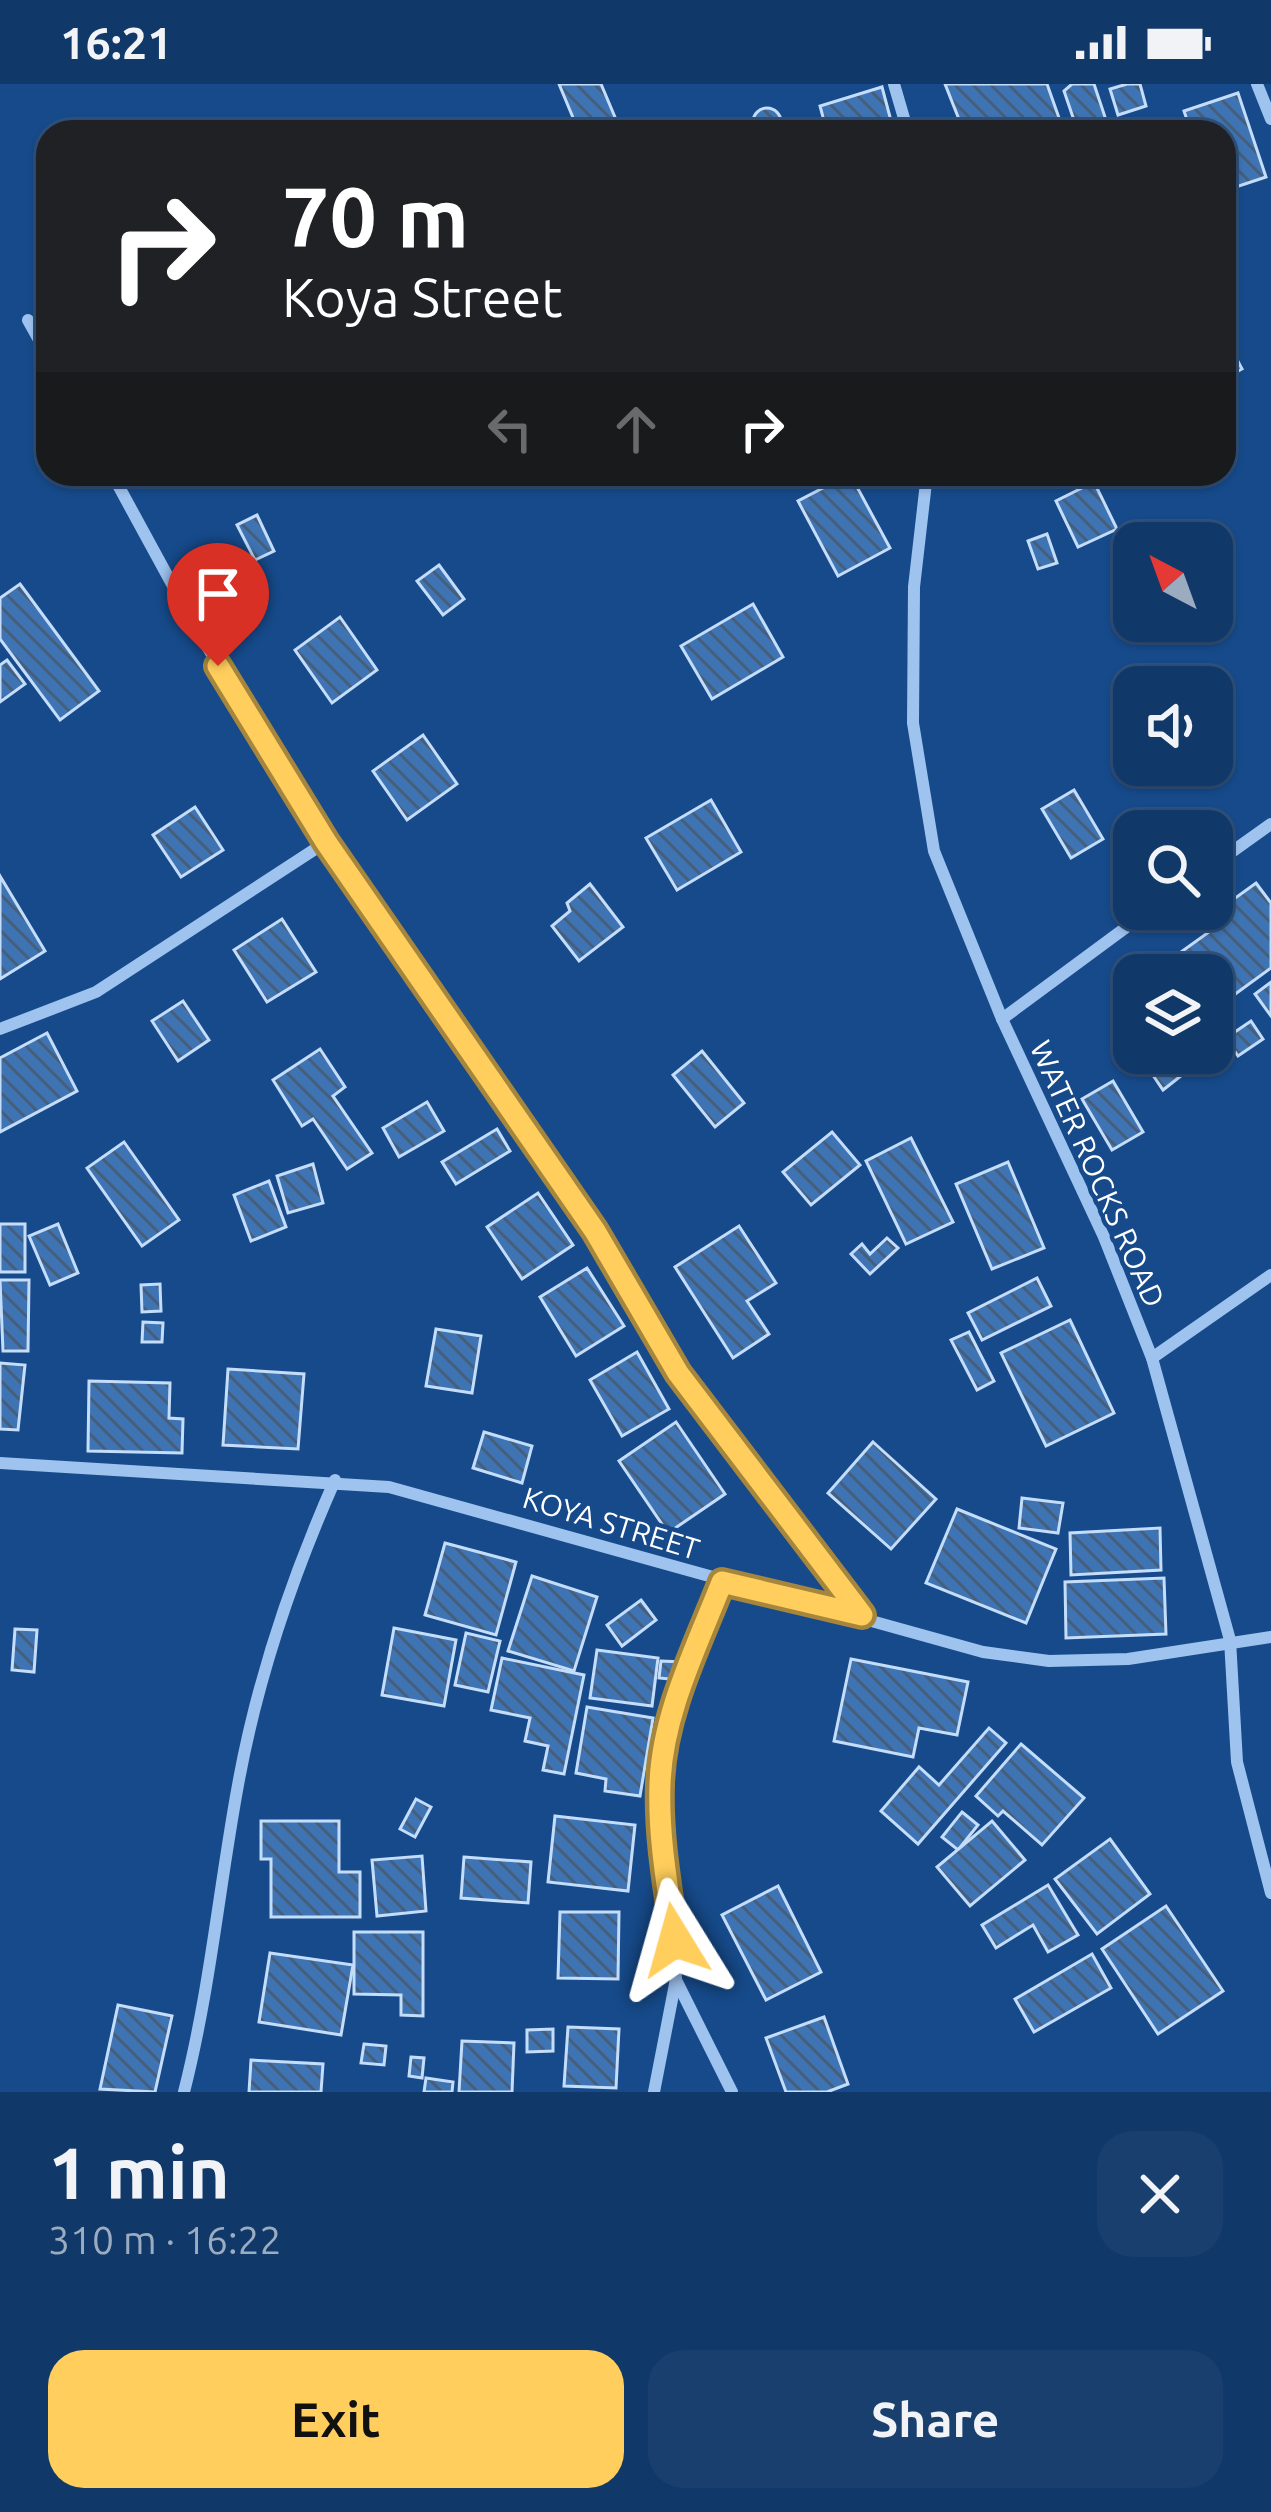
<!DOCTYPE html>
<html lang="en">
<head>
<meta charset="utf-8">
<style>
	body { margin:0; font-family:Ubuntu,sans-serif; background:#193f6e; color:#f1f3f6; height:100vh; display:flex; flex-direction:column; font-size:45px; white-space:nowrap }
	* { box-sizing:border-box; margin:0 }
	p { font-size:39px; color:#9cacc0 }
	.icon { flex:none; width:66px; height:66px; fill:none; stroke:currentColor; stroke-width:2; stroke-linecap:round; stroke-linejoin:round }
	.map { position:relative; height:2008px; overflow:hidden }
	.sheet { display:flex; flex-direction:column; background:#103868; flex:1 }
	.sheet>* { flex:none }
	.banner { position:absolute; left:36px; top:36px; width:1200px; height:366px; border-radius:36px; box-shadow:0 3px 9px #0004,0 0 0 3px #30527c; background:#202124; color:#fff; overflow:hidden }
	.needle { width:78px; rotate:319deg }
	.controls { position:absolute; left:1113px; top:438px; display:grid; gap:24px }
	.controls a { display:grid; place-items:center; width:120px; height:120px; border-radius:24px; background:#103868; box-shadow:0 3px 9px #0004,0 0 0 3px #30527c; font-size:60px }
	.pin { position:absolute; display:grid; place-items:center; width:102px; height:102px; color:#fff; margin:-123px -51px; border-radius:50% 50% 50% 0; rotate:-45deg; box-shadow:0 0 12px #0007 }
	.pin .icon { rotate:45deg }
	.me { position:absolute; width:132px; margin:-66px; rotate:352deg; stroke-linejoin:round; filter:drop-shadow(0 0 9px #0008) }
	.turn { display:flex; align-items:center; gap:42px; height:252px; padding:0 48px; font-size:54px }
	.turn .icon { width:156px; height:156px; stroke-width:2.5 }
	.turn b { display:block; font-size:84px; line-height:102px }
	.lanes { display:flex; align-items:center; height:114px; padding:0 48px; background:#0003; justify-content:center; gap:60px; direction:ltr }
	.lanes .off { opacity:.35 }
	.round { display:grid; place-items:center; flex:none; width:126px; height:126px; border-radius:36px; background:#193f6e }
	.headline { display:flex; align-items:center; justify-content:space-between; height:204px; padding:0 48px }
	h1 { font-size:72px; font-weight:600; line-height:90px }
	.primary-button { display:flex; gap:24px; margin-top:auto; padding:24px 48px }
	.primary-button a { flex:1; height:138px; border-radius:36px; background:#ffce5c; color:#111; font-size:48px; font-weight:600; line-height:138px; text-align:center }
	.primary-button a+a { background:#193f6e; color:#f1f3f6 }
	.status { display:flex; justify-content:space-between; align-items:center; height:84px; padding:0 60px; background:#103868; direction:ltr }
	.status svg { height:33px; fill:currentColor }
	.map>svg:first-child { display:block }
	.building { fill:url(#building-back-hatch); stroke:#c4ddfb; stroke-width:3 }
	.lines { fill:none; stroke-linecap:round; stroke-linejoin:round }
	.street { stroke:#9ec3ef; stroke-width:12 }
	.route-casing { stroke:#a6863c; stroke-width:30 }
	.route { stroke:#ffce5c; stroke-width:21 }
	.labels { text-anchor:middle; stroke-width:9; stroke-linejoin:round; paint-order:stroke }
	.street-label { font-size:30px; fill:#fff; stroke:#164a8a }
</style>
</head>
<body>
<div class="status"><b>16:21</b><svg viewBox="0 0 49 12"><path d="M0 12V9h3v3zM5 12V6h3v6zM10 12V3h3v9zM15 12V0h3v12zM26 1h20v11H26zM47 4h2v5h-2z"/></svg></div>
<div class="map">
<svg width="1271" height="2008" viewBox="0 0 1271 2008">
	<defs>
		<pattern id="building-back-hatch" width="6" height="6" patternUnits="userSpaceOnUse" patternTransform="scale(3)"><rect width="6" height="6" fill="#3e74b3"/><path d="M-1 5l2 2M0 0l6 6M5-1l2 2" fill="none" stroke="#465e7a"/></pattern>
	</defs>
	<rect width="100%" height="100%" fill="#164a8a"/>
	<g class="building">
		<path d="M559 0H601L617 38 579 48Z"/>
		<path d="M945 0H1047L1064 48H964Z"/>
		<path d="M1072 0H1094L1110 48H1078L1064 7Z"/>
		<path d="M1127 0H1140L1146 22 1118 31 1110 5Z"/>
		<path d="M882 3 894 48H827L820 22Z"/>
		<path d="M1238 9 1266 93 1224 107V48H1191L1184 27Z"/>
		<circle cx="767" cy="38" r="14"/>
		<path d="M1224 251 1242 285 1224 295Z"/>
		<path d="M850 390 890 464 838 492 798 417Z"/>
		<path d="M972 390H1058L972 399Z"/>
		<path d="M1094 398 1117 445 1078 463 1056 417Z"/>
		<path d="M257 431 274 467 255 476 237 441Z"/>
		<path d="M1047 450 1057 479 1038 485 1028 457Z"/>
		<path d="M439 481 464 515 443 531 417 497Z"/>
		<path d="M20 500 99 607 60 636 0 555V514Z"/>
		<path d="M753 520 783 573 712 615 681 562Z"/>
		<path d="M340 533 377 586 332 619 295 566Z"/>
		<path d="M7 576 25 600 0 618V581Z"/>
		<path d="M423 651 457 700 407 736 373 687Z"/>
		<path d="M1074 706 1103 755 1071 774 1042 725Z"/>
		<path d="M711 716 741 768 677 806 646 754Z"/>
		<path d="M195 723 223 766 181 793 153 751Z"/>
		<path d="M0 792 45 867 0 895Z"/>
		<path d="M1256 799 1271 819V884L1212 927V891H1166L1160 883 1209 848 1202 838Z"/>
		<path d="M590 800 623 843 579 877 552 842 570 827 567 819Z"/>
		<path d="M282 835 316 888 267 918 234 866Z"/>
		<path d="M1134 892V947L1123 931 1133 924 1119 903Z"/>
		<path d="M1271 898V932L1255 910Z"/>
		<path d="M183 917 209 956 178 977 152 937Z"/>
		<path d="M1251 937 1263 955 1238 972 1226 954Z"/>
		<path d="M47 949 77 1007 0 1048V974Z"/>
		<path d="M320 965 345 1003 333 1012 372 1069 347 1085 313 1035 302 1042 273 996Z"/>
		<path d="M702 967 744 1019 715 1043 673 991Z"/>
		<path d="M1210 969 1163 1006 1144 978 1149 969Z"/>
		<path d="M1113 997 1143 1048 1112 1066 1082 1015Z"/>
		<path d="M427 1018 444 1047 399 1073 383 1044Z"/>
		<path d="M497 1045 510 1067 456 1100 442 1078Z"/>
		<path d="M832 1048 860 1081 811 1121 783 1088Z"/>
		<path d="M911 1054 953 1138 906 1160 866 1077Z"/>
		<path d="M124 1058 179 1136 142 1162 87 1084Z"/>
		<path d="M1008 1078 1044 1164 992 1185 956 1100Z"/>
		<path d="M313 1080 323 1119 288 1129 277 1092Z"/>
		<path d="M269 1097 286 1143 251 1157 234 1111Z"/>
		<path d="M538 1109 573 1161 522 1195 487 1143Z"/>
		<rect x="0" y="1140" width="25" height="48"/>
		<path d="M58 1140 78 1189 50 1201 29 1152Z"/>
		<path d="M739 1142 776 1199 747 1217 769 1250 733 1274 675 1183Z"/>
		<path d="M887 1154 898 1164 870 1190 851 1170 862 1160 870 1170Z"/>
		<path d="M587 1184 624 1242 576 1272 540 1213Z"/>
		<path d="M1037 1194 1051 1222 982 1256 968 1229Z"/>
		<path d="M0 1196H29L28 1267H3Z"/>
		<path d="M160 1200 161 1227 142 1228 141 1201Z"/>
		<path d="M1070 1236 1114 1329 1046 1362 1001 1269Z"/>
		<path d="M143 1238 163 1239 162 1258H142Z"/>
		<path d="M436 1245 481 1252 472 1309 426 1302Z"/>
		<path d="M969 1248 994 1297 977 1306 951 1256Z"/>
		<path d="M637 1268 669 1325 622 1352 590 1296Z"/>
		<path d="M0 1279 25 1281 18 1346 0 1345Z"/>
		<path d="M228 1285 304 1290 298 1365 223 1361Z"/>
		<path d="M89 1297 170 1299 169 1334 183 1335 182 1369 88 1367Z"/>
		<path d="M676 1338 725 1410 668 1449 619 1377Z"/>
		<path d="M484 1348 532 1362 522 1399 473 1384Z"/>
		<path d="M873 1358 936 1415 891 1465 828 1409Z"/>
		<path d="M1022 1414 1063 1419 1058 1449 1019 1444Z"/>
		<path d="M957 1425 1056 1465 1026 1539 926 1499Z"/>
		<path d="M1160 1444 1161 1486 1071 1491 1070 1449Z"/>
		<path d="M445 1459 516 1478 496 1551 425 1531Z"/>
		<path d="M532 1492 597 1513 574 1587 508 1567Z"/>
		<path d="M1164 1494 1166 1550 1066 1554 1065 1498Z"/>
		<path d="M641 1516 656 1536 622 1562 607 1541Z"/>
		<path d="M394 1544 456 1556 444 1622 382 1611Z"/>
		<path d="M15 1545 37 1546 34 1588 12 1586Z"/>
		<path d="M466 1549 500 1557 488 1608 455 1601Z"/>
		<path d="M597 1566 658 1574 652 1622 590 1614Z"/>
		<path d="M502 1574 584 1591 564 1690 543 1686 548 1662 525 1657 530 1634 491 1626Z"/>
		<path d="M851 1575 968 1598 957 1651 919 1644 913 1673 834 1657Z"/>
		<path d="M661 1577 682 1578 680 1596 659 1594Z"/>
		<path d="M587 1623 653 1634 640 1712 605 1707 606 1695 576 1689Z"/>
		<path d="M989 1644 1006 1659 918 1760 881 1727 919 1683 939 1701Z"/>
		<path d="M1021 1660 1084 1714 1042 1761 1003 1727 998 1732 976 1712Z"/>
		<path d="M416 1715 431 1723 415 1753 400 1745Z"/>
		<path d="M962 1728 978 1741 958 1766 942 1753Z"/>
		<path d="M555 1732 635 1741 628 1807 548 1798Z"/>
		<path d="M261 1737H339V1788H360V1833H271V1775H261Z"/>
		<path d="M992 1737 1025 1776 970 1822 937 1783Z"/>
		<path d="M1110 1755 1150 1810 1097 1850 1055 1795Z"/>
		<path d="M422 1772 426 1827 377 1832 372 1776Z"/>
		<path d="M464 1773 531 1778 528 1819 461 1814Z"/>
		<path d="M1048 1801 1078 1851 1048 1868 1033 1841 996 1864 982 1841Z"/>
		<path d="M778 1802 821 1888 766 1916 722 1831Z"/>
		<path d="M1166 1822 1223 1907 1158 1950 1102 1865Z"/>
		<path d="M560 1828H619L618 1895 558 1894Z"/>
		<path d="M354 1848H423V1932L401 1931V1911L354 1910Z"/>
		<path d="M270 1869 353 1881 341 1951 259 1938Z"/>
		<path d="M1092 1870 1111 1904 1034 1948 1015 1915Z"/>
		<path d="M118 1921 172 1932 155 2008 100 2005Z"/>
		<path d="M824 1933 848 2000 827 2008H786L766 1954Z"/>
		<path d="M568 1943 619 1945 616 2004 564 2002Z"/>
		<path d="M553 1945V1967L527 1968V1946Z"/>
		<path d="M462 1957 514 1959 512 2008H459Z"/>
		<path d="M364 1960 386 1962 384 1981 361 1979Z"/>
		<path d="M411 1973 424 1974 422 1994 409 1992Z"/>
		<path d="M251 1976 323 1980 321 2008H249Z"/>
		<path d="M426 1994 453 1998 452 2008H424Z"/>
	</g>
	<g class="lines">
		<g class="street">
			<path d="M894 0 908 48"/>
			<path d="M1257 0 1271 35"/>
			<path d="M28 236 48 272"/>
			<path d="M112 390 197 546 326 758 595 1147 678 1289 863 1531"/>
			<path d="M927 390 914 503 913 639 934 767 1002 935 1104 1153 1152 1274 1230 1556 1237 1678 1271 1809"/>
			<path d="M1212 782 1271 740"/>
			<path d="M1002 935 1151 825"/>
			<path d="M0 945 96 908 326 758"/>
			<path d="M1152 1274 1271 1191"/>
			<path d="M0 1379 389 1403 983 1568 1049 1577 1128 1575 1271 1553"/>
			<path d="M676 1896 732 2008"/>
			<path d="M184 2008C210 1906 219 1804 238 1701 257 1596 292 1493 335 1396"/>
			<path d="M654 2008 676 1895 660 1696 680 1605 722 1499"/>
		</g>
	</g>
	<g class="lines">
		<defs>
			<path id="route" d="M218 582 326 758 595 1147 678 1289 862 1531 722 1498C697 1562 662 1631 660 1700 658 1753 668 1805 675 1856"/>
		</defs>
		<use href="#route" class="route-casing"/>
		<use href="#route" class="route"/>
	</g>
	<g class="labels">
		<g class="street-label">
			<text transform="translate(1097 1090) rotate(66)" y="10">WATER ROCKS ROAD</text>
			<text transform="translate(611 1440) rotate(17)" y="10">KOYA STREET</text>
		</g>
	</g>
</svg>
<div class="controls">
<a><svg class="needle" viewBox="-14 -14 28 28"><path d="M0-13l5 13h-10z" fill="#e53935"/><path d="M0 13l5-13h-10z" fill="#9cacc0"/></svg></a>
<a><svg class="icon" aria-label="sound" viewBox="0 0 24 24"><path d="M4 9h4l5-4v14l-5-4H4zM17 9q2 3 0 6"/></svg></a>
<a><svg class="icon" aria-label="search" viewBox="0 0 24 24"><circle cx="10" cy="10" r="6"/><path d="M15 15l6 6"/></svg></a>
<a><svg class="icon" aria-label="layers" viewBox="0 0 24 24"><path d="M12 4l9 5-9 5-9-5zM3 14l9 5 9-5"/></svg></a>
</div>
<div class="pin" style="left:218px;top:582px;background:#d93025"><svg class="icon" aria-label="arrive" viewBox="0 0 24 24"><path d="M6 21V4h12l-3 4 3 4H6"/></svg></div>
<svg class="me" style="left:675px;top:1856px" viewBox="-20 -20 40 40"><path d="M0-17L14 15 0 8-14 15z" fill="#ffce5c" stroke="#fff" stroke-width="4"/></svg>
<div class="banner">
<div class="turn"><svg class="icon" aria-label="right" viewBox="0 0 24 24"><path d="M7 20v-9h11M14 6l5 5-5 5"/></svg><div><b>70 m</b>Koya Street</div></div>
<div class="lanes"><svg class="icon off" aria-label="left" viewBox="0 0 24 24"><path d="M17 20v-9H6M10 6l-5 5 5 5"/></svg><svg class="icon off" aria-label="ahead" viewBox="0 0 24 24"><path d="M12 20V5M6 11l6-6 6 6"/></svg><svg class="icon" aria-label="right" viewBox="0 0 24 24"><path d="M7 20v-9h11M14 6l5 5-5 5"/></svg></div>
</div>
</div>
<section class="sheet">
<div class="headline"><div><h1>1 min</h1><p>310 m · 16:22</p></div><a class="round"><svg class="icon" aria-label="close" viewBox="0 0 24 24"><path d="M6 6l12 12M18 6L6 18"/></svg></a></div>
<div class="primary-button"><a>Exit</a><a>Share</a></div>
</section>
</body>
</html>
